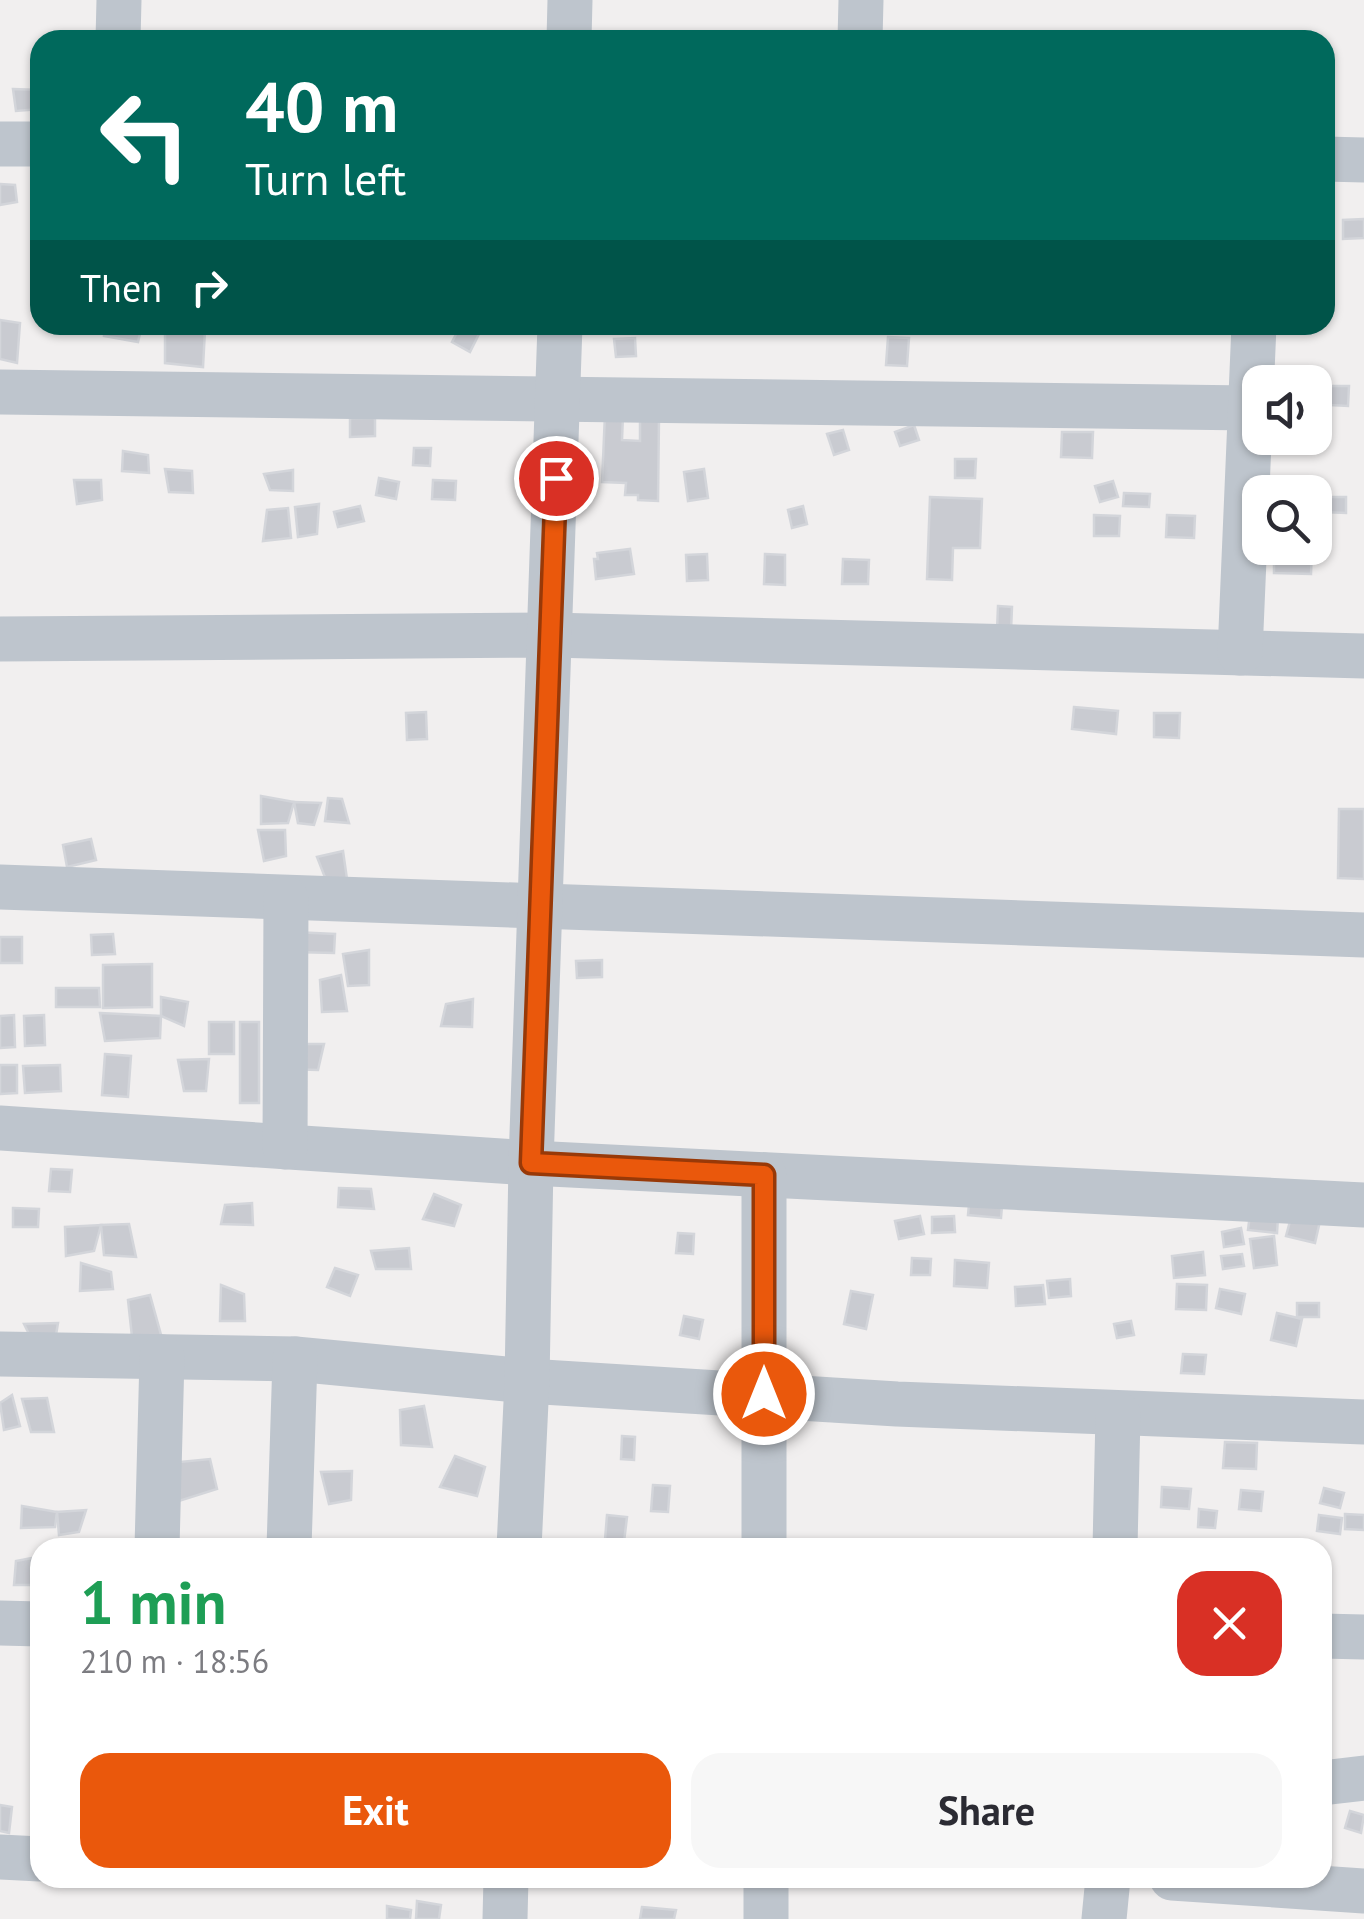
<!DOCTYPE html>
<html lang="en">
<head>
<meta charset="utf-8">
<style>
	body { margin:0; font-family:"PT Sans",sans-serif; background:#f7f7f7; color:#2b2b33; height:100vh; display:flex; flex-direction:column; font-size:38px; white-space:nowrap }
	* { box-sizing:border-box; margin:0 }
	p { font-size:32px; color:#7c7c81 }
	.icon { flex:none; width:55px; height:55px; fill:none; stroke:currentColor; stroke-width:2; stroke-linecap:round; stroke-linejoin:round }
	.map { position:relative; flex:1; overflow:hidden }
	.details { position:absolute; left:30px; top:1538px; width:1302px; height:350px; display:flex; flex-direction:column; background:#fff; border-radius:30px; box-shadow:0 2px 8px #0004 }
	.details>* { flex:none }
	.top-card { position:absolute; left:30px; top:30px; width:1305px; height:305px; border-radius:30px; box-shadow:0 2px 8px #0004; background:#00695c; color:#fff; overflow:hidden }
	.controls { position:absolute; left:1242px; top:365px; display:grid; gap:20px }
	.controls a { display:grid; place-items:center; width:90px; height:90px; border-radius:20px; background:#fff; box-shadow:0 2px 8px #0004; font-size:50px }
	.pin { position:absolute; display:grid; place-items:center; width:85px; height:85px; color:#fff; margin:-42px; border:5px solid #fff; border-radius:50%; box-shadow:0 2px 10px #0007 }
	.me { position:absolute; width:110px; margin:-55px; rotate:0deg; stroke-linejoin:round; filter:drop-shadow(0 0 8px #0008) }
	.turn { display:flex; align-items:center; gap:35px; height:210px; padding:0 50px; font-size:45px }
	.turn .icon { width:130px; height:130px; stroke-width:2.5 }
	.turn b { display:block; font-size:70px; line-height:85px }
	.then { display:flex; align-items:center; height:95px; padding:0 50px; background:#0003; gap:20px; font-size:38px }
	.round { display:grid; place-items:center; flex:none; width:105px; height:105px; border-radius:30px; background:#f7f7f7 }
	.overview { display:flex; align-items:center; justify-content:space-between; height:170px; padding:0 50px }
	h1 { font-size:60px; font-weight:700; line-height:75px; color:#1e9e55 }
	.cta { display:flex; gap:20px; margin-top:auto; padding:20px 50px }
	.cta a { flex:1; height:115px; border-radius:30px; background:#ea580c; color:#fff; font-size:40px; font-weight:700; line-height:115px; text-align:center }
	.cta a+a { background:#f7f7f7; color:#2b2b33 }
	.map>svg:first-child { display:block }
	.building { fill:#c9cbd1; stroke:#d3d5da; stroke-width:2.5 }
	.lines { fill:none; stroke-linecap:round; stroke-linejoin:round }
	.minor { stroke:#bec5cd; stroke-width:45 }
	.route-casing { stroke:#983908; stroke-width:25 }
	.route { stroke:#ea580c; stroke-width:18 }
</style>
</head>
<body>
<div class="map">
<svg width="1364" height="1919" viewBox="0 0 1364 1919">
	<rect width="100%" height="100%" fill="#f1efef"/>
	<g class="building">
		<path d="M13 89 40 90V109L16 111Z"/>
		<path d="M0 184 15 185 17 202 0 205Z"/>
		<path d="M1364 219V238L1343 239V220Z"/>
		<path d="M0 320 20 323 17 363 0 359Z"/>
		<path d="M105 325H142L138 342 104 336Z"/>
		<path d="M461 325 479 334 470 352 452 342Z"/>
		<path d="M165 328 205 330 203 367 165 363Z"/>
		<path d="M888 337 909 338 907 366 886 365Z"/>
		<path d="M635 338 636 356 616 357 614 339Z"/>
		<path d="M1331 386H1349L1348 406 1330 405Z"/>
		<path d="M605 414 623 415 622 440 640 441V416L659 417 658 501 638 500V495H625L626 483 602 482Z"/>
		<path d="M350 418H375V436L350 437Z"/>
		<path d="M914 425 919 440 900 446 895 432Z"/>
		<path d="M843 430 849 450 834 455 827 434Z"/>
		<path d="M1062 432H1093L1092 458 1061 457Z"/>
		<path d="M414 448H431L430 466 413 465Z"/>
		<path d="M123 451 148 455 149 473 122 471Z"/>
		<path d="M955 459H976L975 478H955Z"/>
		<path d="M165 469 192 471 193 493 169 492Z"/>
		<path d="M704 469 708 498 688 501 684 472Z"/>
		<path d="M293 470V491L270 490 264 474Z"/>
		<path d="M379 478 399 482 396 499 376 495Z"/>
		<path d="M74 480H101L102 500 77 504Z"/>
		<path d="M433 480 456 481 455 500 432 499Z"/>
		<path d="M1113 481 1118 497 1100 502 1095 486Z"/>
		<path d="M1124 493 1150 494 1149 507 1123 506Z"/>
		<path d="M930 497 982 499 980 548H953L952 580 927 579Z"/>
		<path d="M1323 497H1346V513L1323 512Z"/>
		<path d="M319 504 317 534 298 537 295 507Z"/>
		<path d="M360 506 364 521 338 527 334 512Z"/>
		<path d="M803 506 807 524 792 528 788 510Z"/>
		<path d="M288 508 291 538 263 541 267 510Z"/>
		<path d="M1094 515 1120 516 1119 536H1094Z"/>
		<path d="M1167 515 1195 516 1194 538 1166 537Z"/>
		<path d="M1274 548H1312L1311 574 1274 573Z"/>
		<path d="M630 549 634 574 596 579 594 559H598L597 553Z"/>
		<path d="M707 554 708 580 687 581 686 555Z"/>
		<path d="M765 554 785 555V585L764 584Z"/>
		<path d="M843 559 869 560 868 584H842Z"/>
		<path d="M998 606 1012 607 1011 631H997Z"/>
		<path d="M1074 707 1118 711 1116 734 1072 729Z"/>
		<path d="M426 712 427 739 407 740 406 713Z"/>
		<path d="M1154 713H1180L1179 738 1154 737Z"/>
		<path d="M261 796 294 802 288 823 261 824Z"/>
		<path d="M328 798 342 799 349 823 325 821Z"/>
		<path d="M294 802 321 803 314 825 298 823Z"/>
		<path d="M1339 809H1364V879L1338 878Z"/>
		<path d="M258 830H285L286 856 264 861Z"/>
		<path d="M91 839 96 860 67 867 63 845Z"/>
		<path d="M343 851 347 879 326 880 317 857Z"/>
		<path d="M293 932 335 934 334 953 293 952Z"/>
		<path d="M113 934 115 954 92 955 91 935Z"/>
		<rect x="0" y="937" width="22" height="26"/>
		<path d="M369 950V985L348 986 343 954Z"/>
		<path d="M602 960V977L577 978 576 961Z"/>
		<path d="M152 964V1007L103 1008V965Z"/>
		<path d="M341 975 347 1011 322 1012 320 980Z"/>
		<path d="M56 988H99L100 1007H56Z"/>
		<path d="M161 997 188 1002 184 1026 161 1016Z"/>
		<path d="M473 999 472 1027 441 1026 446 1004Z"/>
		<path d="M100 1013 161 1016 160 1038 105 1041Z"/>
		<path d="M14 1015 15 1047 0 1048V1016Z"/>
		<path d="M44 1015 45 1045 25 1046 24 1016Z"/>
		<rect x="209" y="1022" width="25" height="32"/>
		<rect x="240" y="1022" width="19" height="81"/>
		<path d="M297 1044H324L318 1070 285 1069Z"/>
		<path d="M105 1054 131 1056 128 1097 102 1095Z"/>
		<path d="M209 1059 206 1091H184L178 1060Z"/>
		<path d="M0 1065H17V1093L0 1094Z"/>
		<path d="M60 1065 61 1091 25 1093 23 1066Z"/>
		<path d="M51 1169 72 1170 70 1192 49 1191Z"/>
		<path d="M339 1188 371 1189 374 1209 338 1207Z"/>
		<path d="M970 1192 1003 1194 1001 1218 968 1215Z"/>
		<path d="M434 1194 461 1205 454 1226 423 1219Z"/>
		<path d="M252 1203 253 1225 221 1224 225 1205Z"/>
		<path d="M13 1208 39 1209 38 1227H13Z"/>
		<path d="M1250 1214 1278 1217 1277 1233 1248 1230Z"/>
		<path d="M1292 1214 1320 1221 1315 1243 1286 1236Z"/>
		<path d="M920 1216 924 1234 899 1239 895 1221Z"/>
		<path d="M954 1216 955 1232 932 1233V1217Z"/>
		<path d="M129 1224 136 1257 104 1255 101 1225Z"/>
		<path d="M101 1225 94 1251 66 1256 65 1227Z"/>
		<path d="M1241 1228 1244 1244 1224 1247 1222 1232Z"/>
		<path d="M678 1233 694 1234 693 1254 676 1253Z"/>
		<path d="M1274 1236 1277 1265 1254 1268 1250 1239Z"/>
		<path d="M409 1248 411 1269H376L371 1251Z"/>
		<path d="M1203 1252 1205 1275 1174 1278 1172 1256Z"/>
		<path d="M1242 1254 1244 1266 1223 1269 1221 1256Z"/>
		<path d="M912 1258 931 1259 930 1275H911Z"/>
		<path d="M955 1260 989 1263 987 1288 954 1286Z"/>
		<path d="M81 1263 111 1272 113 1289 80 1291Z"/>
		<path d="M335 1268 358 1275 350 1296 327 1287Z"/>
		<path d="M1070 1279 1071 1296 1049 1298 1047 1281Z"/>
		<path d="M1177 1284 1207 1285 1206 1310 1176 1309Z"/>
		<path d="M221 1285 244 1294 245 1321H220Z"/>
		<path d="M1043 1285 1045 1304 1016 1306 1015 1287Z"/>
		<path d="M1220 1289 1245 1294 1241 1314 1216 1308Z"/>
		<path d="M851 1291 873 1295 866 1329 844 1324Z"/>
		<path d="M150 1295 163 1342 132 1337 128 1300Z"/>
		<rect x="1297" y="1303" width="22" height="14"/>
		<path d="M1277 1313 1302 1319 1296 1346 1271 1340Z"/>
		<path d="M684 1316 703 1320 699 1339 680 1335Z"/>
		<path d="M1131 1321 1134 1335 1117 1338 1114 1324Z"/>
		<path d="M58 1323 56 1335 30 1336 24 1324Z"/>
		<path d="M1183 1354 1206 1355 1204 1374 1181 1373Z"/>
		<path d="M12 1395 20 1426 4 1430 0 1403Z"/>
		<path d="M47 1398 54 1432H31L22 1399Z"/>
		<path d="M424 1406 432 1447 401 1445 400 1410Z"/>
		<path d="M622 1436 635 1437 634 1460 621 1459Z"/>
		<path d="M1225 1442 1257 1443 1256 1469 1223 1468Z"/>
		<path d="M455 1456 485 1467 477 1496 440 1487Z"/>
		<path d="M210 1459 217 1489 179 1501 169 1463Z"/>
		<path d="M352 1471 351 1500 329 1504 321 1472Z"/>
		<path d="M653 1485 670 1486 668 1512 651 1511Z"/>
		<path d="M1162 1487 1191 1489 1189 1509 1161 1507Z"/>
		<path d="M1324 1488 1344 1493 1340 1508 1320 1503Z"/>
		<path d="M1241 1490 1263 1492 1261 1511 1239 1509Z"/>
		<path d="M22 1506 57 1512 55 1527 21 1528Z"/>
		<path d="M1199 1509 1217 1511 1215 1528 1198 1527Z"/>
		<path d="M86 1510 79 1532 59 1535 57 1512Z"/>
		<path d="M1345 1514 1364 1515V1530L1345 1529Z"/>
		<path d="M607 1515 627 1517 624 1542 605 1540Z"/>
		<path d="M1319 1515 1342 1518 1340 1534 1317 1531Z"/>
		<path d="M32 1558 38 1585H14L16 1561Z"/>
		<path d="M0 1805 12 1807 9 1833 0 1831Z"/>
		<path d="M1350 1811 1364 1815 1361 1833 1345 1828Z"/>
		<path d="M417 1901 441 1905 439 1919H416Z"/>
		<path d="M387 1906 411 1910 410 1919H387Z"/>
		<path d="M642 1907 676 1910 674 1919H640Z"/>
	</g>
	<g class="lines">
		<g class="minor">
			<path d="M118 40 119 0"/>
			<path d="M569 40 570 0"/>
			<path d="M860 40 861 0"/>
			<path d="M0 144H40"/>
			<path d="M1325 159 1364 160"/>
			<path d="M0 392 1251 408"/>
			<path d="M0 639 551 635 1364 656"/>
			<path d="M1240 653 1254 325"/>
			<path d="M0 887 1364 935"/>
			<path d="M0 1128 531 1163 1364 1205"/>
			<path d="M285 1147 286 899"/>
			<path d="M764 1175V1548"/>
			<path d="M0 1354 295 1359 527 1381 897 1404 1364 1422"/>
			<path d="M157 1548 162 1357"/>
			<path d="M289 1548 295 1359"/>
			<path d="M519 1548 527 1381 531 1163 560 325"/>
			<path d="M1115 1548 1118 1414"/>
			<path d="M0 1623 40 1624"/>
			<path d="M1322 1636 1364 1637"/>
			<path d="M1322 1783 1364 1778"/>
			<path d="M0 1857 40 1859"/>
			<path d="M766 1878V1919"/>
			<path d="M1172 1878 1364 1891"/>
			<path d="M505 1919 506 1878"/>
			<path d="M1104 1919 1108 1878"/>
		</g>
	</g>
	<g class="lines">
		<defs>
			<path id="route" d="M556 478 531 1163 764 1175V1394"/>
		</defs>
		<use href="#route" class="route-casing"/>
		<use href="#route" class="route"/>
	</g>
</svg>
<div class="controls">
<a><svg class="icon" aria-label="sound" viewBox="0 0 24 24"><path d="M4 9h4l5-4v14l-5-4H4zM17 9q2 3 0 6"/></svg></a>
<a><svg class="icon" aria-label="search" viewBox="0 0 24 24"><circle cx="10" cy="10" r="6"/><path d="M15 15l6 6"/></svg></a>
</div>
<div class="pin" style="left:556px;top:478px;background:#d93025"><svg class="icon" aria-label="arrive" viewBox="0 0 24 24"><path d="M6 21V4h12l-3 4 3 4H6"/></svg></div>
<svg class="me" style="left:764px;top:1394px" viewBox="-20 -20 40 40"><circle r="17" fill="#ea580c" stroke="#fff" stroke-width="3"/><path d="M0-11L8 9 0 5-8 9z" fill="#fff"/></svg>
<div class="top-card">
<div class="turn"><svg class="icon" aria-label="left" viewBox="0 0 24 24"><path d="M17 20v-9H6M10 6l-5 5 5 5"/></svg><div><b>40 m</b>Turn left</div></div>
<div class="then">Then<svg class="icon" aria-label="right" viewBox="0 0 24 24"><path d="M7 20v-9h11M14 6l5 5-5 5"/></svg></div>
</div>
<section class="details">
<div class="overview"><div><h1>1 min</h1><p>210 m · 18:56</p></div><a class="round" style="background:#d93025;color:#fff"><svg class="icon" aria-label="close" viewBox="0 0 24 24"><path d="M6 6l12 12M18 6L6 18"/></svg></a></div>
<div class="cta"><a>Exit</a><a>Share</a></div>
</section>
</div>
</body>
</html>
